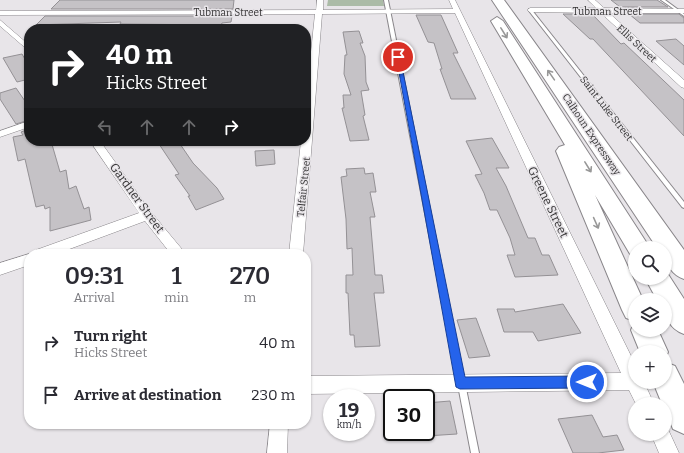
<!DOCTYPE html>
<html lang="en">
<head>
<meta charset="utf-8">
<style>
	body { margin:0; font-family:Bitter,serif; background:#f2f2f3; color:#2b2b33; height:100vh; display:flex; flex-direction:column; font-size:15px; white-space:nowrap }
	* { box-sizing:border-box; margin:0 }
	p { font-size:13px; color:#7c7c81 }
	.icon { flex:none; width:22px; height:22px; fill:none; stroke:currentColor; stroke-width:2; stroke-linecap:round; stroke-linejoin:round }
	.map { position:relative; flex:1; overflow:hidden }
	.side { position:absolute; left:24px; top:249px; width:287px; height:180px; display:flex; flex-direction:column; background:#fff; border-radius:16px; box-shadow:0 1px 3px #0004 }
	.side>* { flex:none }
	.hud { position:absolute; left:24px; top:24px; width:287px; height:122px; border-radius:16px; box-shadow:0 1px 3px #0004; background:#202124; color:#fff; overflow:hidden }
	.controls { position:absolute; left:628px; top:241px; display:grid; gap:8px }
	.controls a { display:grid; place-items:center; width:44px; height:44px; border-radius:50%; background:#fff; box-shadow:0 1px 3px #0004; font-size:20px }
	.speed { position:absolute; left:323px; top:389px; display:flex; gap:8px; font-size:20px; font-weight:700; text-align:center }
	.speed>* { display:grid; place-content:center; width:52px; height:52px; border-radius:50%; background:#fff; box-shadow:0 1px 3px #0004; line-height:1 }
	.speed small { font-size:10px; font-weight:400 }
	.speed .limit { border:2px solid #111; border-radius:6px; background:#fff; color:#111 }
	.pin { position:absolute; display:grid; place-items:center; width:34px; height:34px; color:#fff; margin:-17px; border:2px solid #fff; border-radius:50%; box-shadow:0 1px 4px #0007 }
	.me { position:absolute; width:44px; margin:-22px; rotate:270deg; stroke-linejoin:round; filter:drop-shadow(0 0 3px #0008) }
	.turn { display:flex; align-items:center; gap:14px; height:84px; padding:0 16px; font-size:18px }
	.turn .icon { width:52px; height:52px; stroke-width:2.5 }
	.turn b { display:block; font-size:28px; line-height:34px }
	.lanes { display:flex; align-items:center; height:38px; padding:0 16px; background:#0003; justify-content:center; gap:20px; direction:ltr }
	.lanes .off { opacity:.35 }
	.eta { display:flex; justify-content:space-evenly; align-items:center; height:68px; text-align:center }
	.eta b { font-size:24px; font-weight:600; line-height:28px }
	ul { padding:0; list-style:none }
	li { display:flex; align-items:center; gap:12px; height:52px; padding:0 16px }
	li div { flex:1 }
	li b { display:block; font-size:15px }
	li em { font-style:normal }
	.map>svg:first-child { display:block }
	.green { fill:#abbba7 }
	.building { fill:#c5c2c6; stroke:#949195 }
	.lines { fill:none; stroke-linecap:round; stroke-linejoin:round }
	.lane-casing { stroke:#89868a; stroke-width:2 }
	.street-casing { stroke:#89868a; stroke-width:1 }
	.highway-casing { stroke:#89868a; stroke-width:2 }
	.lane { fill:#fff; fill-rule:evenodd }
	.street { fill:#fff; fill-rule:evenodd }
	.highway { fill:#fff; fill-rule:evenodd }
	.oneway { stroke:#989898 }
	.route { fill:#2563eb; stroke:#184099 }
	.labels { text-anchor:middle; stroke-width:3; stroke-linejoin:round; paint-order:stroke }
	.far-street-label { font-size:10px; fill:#323132; stroke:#e8e5e9 }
	.street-label { font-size:12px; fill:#323132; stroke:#e8e5e9 }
</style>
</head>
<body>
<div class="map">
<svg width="684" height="453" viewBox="0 0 684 453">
	<rect width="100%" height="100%" fill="#e8e5e9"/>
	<path class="green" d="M328 0H383L384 6H327Z"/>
	<g class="building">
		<path d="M60 0H234L233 9H51Z"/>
		<path d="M611 0H657L668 7H620Z"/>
		<path d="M563 14H592L621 44 624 43 684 100V136L593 39H590Z"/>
		<path d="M629 14H679L684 18V23H640Z"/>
		<path d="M416 15H441L458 53H453L476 99H451L440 69H442L434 43 428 42Z"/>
		<path d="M45 16H232L231 22 222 23 221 25 120 24 121 22 36 25Z"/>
		<path d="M359 31 363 43H360L365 56 366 82 369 90 361 91 365 115 363 116 369 140 350 141 342 108H344L343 95H351L344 74 345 55H347L343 32Z"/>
		<path d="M676 39 684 46V65L656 41Z"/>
		<path d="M22 54 29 66V79L17 82 3 58Z"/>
		<path d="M16 88 29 107V120L16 124 0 99V93Z"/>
		<path d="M29 129V141H51L60 172 66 170 69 189 76 186 84 209 89 207 91 220 50 231V207L45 209 44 205 36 207 25 159 18 161 13 137 23 135 21 132Z"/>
		<path d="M492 138 509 168H496L506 186 528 238H535L542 255H549L558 275 515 277 507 255H515L510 238 497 210H490L484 193 475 175 482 174 466 141Z"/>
		<path d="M157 141H178L193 163 217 188 224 199 196 210 188 196H190L175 175 179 174Z"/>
		<path d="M274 150 275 164 256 166 255 151Z"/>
		<path d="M364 168 365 174 373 173 376 192H370L375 217H370L375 275H382L384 293H374L380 346 355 347 354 335H350L348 293H346V275H353L352 248 347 249 346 219 341 177 347 176 346 169Z"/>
		<path d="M563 304 581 333 538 341 533 332H504L497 309H514L515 312Z"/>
		<path d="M476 318 490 356 469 358 457 320Z"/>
		<path d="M450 401 457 434 426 436V403Z"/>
		<path d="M592 415 603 437 617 435 624 450 598 453H573L558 419Z"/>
	</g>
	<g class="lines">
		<defs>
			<g id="lane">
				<path d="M384 0H388L479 453H471Z"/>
				<path d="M661 0H665L684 14V16Z"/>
				<path d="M529 9H531L684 202V208L682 207 529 11Z"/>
			</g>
			<g id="street">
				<path d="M317 0H323V10L453 9 449 0H455L635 364V382H644L654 404H636L629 390 306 394V376L621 373 455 13 322 14 303 254H289L301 141H306V99L315 14 0 15V11L316 10Z"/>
				<path d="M588 0H595L604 8 684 9V13H609L684 80V88L681 87 601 13 530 12 527 10 530 8H596Z"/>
				<path d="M0 20 29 45V51L0 26Z"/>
				<path d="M29 121V127L0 137V131Z"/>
				<path d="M90 141H100L151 212 186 254H171L145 221 56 254H34L36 250 139 213Z"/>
				<path d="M29 254V265L0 275V263Z"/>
				<path d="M270 424H288L287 453H267Z"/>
				<path d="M665 427H667L679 453H659L651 434H665Z"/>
			</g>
			<g id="highway">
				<path d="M492 0H504L684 250V279C670 274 665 262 665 248H657Z"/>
				<path d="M497 17 503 21 650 248H635V256L630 254 595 195 643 300H635V330H658L668 352 665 359V352H640L631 330 635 321 626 318 622 310 556 151 559 147 565 145 491 21Z"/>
				<path d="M666 271 684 299V334C668 328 665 316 665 300H657L645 278H665Z"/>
				<path d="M665 362 675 366 684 384V434L673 429 665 410V404H662L653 382H665Z"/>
			</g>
		</defs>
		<use href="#lane" class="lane-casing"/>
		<use href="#street" class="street-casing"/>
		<use href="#highway" class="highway-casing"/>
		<use href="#lane" class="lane"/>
		<use href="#street" class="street"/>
		<use href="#highway" class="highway"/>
	</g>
	<defs><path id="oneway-shaft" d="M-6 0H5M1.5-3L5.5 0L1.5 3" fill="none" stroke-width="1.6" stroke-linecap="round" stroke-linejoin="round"/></defs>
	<g class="oneway">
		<use href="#oneway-shaft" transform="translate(504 33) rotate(58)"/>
		<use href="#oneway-shaft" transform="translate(551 75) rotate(-125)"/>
		<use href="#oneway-shaft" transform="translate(588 167) rotate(58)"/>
		<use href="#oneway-shaft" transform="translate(596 223) rotate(66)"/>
	</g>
	<path class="route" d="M396 56 400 57 465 377 587 376 591 378 593 382 591 386 587 388 460 389 456 387Z"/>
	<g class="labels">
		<g class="far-street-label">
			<text x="607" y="15">Tubman Street</text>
			<text x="228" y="16">Tubman Street</text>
			<text transform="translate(637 43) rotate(43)" y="4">Ellis Street</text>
			<text transform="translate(607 108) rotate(52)" y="4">Saint Luke Street</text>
			<text transform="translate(592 134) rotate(56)" y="4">Calhoun Expressway</text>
			<text transform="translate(303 187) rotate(-84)" y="4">Telfair Street</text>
		</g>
		<g class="street-label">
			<text transform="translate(137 198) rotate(54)" y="4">Gardner Street</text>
			<text transform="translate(548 202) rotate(64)" y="4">Greene Street</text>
		</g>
	</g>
</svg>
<div class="controls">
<a><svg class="icon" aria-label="search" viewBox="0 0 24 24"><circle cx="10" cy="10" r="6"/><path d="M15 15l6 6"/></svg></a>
<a><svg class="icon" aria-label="layers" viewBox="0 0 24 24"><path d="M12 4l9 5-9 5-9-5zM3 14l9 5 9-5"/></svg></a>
<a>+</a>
<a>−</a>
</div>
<div class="speed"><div>19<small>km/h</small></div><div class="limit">30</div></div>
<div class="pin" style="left:398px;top:57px;background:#d93025"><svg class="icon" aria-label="arrive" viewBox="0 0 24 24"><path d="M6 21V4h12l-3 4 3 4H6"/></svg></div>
<svg class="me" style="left:587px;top:382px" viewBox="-20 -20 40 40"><circle r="17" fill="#2563eb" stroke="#fff" stroke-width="3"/><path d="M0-11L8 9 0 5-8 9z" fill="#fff"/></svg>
<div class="hud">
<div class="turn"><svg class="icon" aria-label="right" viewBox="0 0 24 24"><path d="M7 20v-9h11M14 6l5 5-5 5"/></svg><div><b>40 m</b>Hicks Street</div></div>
<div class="lanes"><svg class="icon off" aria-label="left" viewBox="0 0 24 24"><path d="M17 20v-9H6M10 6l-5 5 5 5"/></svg><svg class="icon off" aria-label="ahead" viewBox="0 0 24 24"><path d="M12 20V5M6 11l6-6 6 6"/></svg><svg class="icon off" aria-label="ahead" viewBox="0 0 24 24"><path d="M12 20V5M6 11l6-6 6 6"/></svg><svg class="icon" aria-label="right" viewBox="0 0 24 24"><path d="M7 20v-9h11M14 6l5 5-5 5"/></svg></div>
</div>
<section class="side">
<div class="eta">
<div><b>09:31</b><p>Arrival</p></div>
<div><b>1</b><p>min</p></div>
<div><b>270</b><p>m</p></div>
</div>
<ul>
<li><svg class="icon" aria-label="right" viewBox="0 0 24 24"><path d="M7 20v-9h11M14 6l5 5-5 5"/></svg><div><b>Turn right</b><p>Hicks Street</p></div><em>40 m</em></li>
<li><svg class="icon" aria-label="arrive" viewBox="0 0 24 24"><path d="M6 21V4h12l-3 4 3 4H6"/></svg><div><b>Arrive at destination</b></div><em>230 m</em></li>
</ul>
</section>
</div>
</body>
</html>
